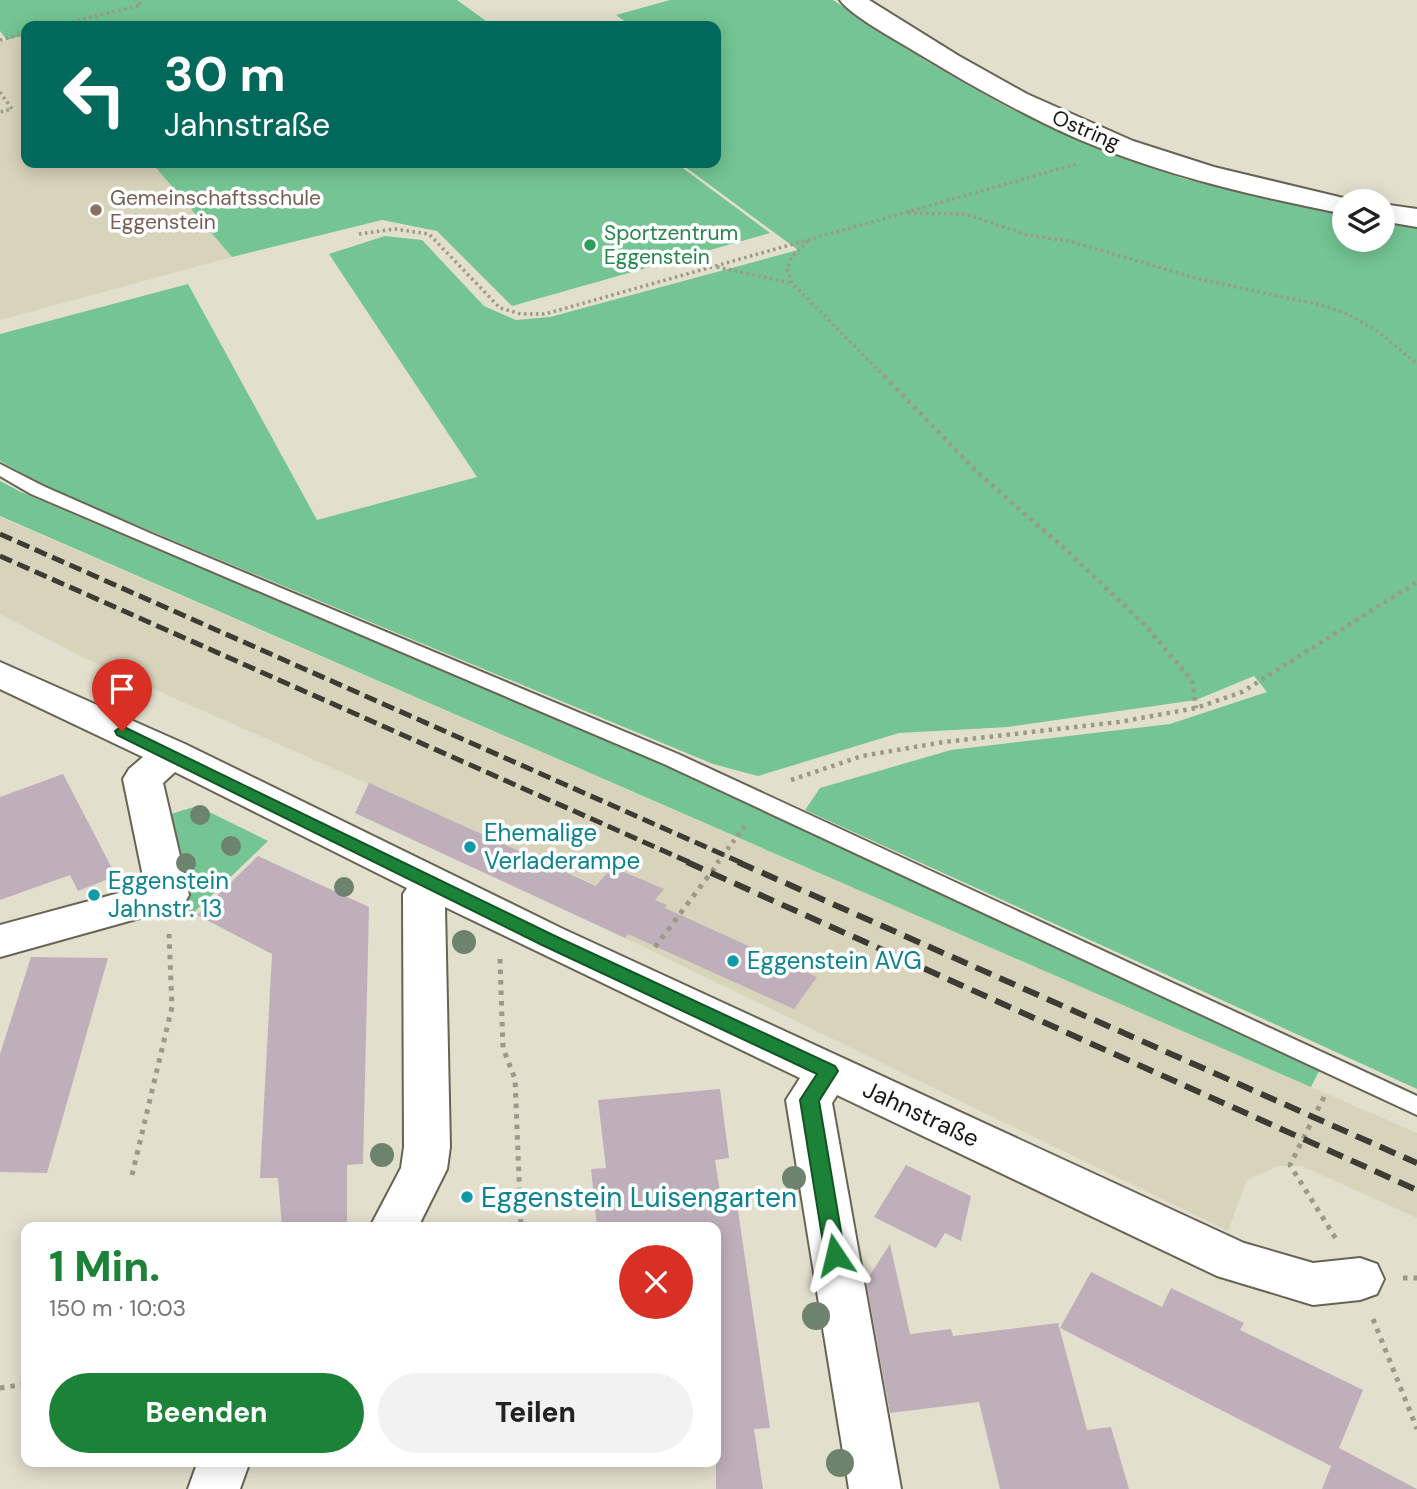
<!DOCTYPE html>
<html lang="de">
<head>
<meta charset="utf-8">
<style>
	body { margin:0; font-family:"DM Sans",sans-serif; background:#f2f2f2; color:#222; height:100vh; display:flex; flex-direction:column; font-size:26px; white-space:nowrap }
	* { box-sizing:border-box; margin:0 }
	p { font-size:23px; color:#767676 }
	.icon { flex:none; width:38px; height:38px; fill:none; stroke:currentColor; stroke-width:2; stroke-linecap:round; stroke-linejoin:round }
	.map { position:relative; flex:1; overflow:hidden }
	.side { position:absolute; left:21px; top:1222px; width:700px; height:245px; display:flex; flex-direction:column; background:#fff; border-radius:14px; box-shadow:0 4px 18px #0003 }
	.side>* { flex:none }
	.top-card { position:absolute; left:21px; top:21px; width:700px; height:147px; border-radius:14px; box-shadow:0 4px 18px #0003; background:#00695c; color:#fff; overflow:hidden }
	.fabs { position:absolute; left:1332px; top:189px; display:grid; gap:14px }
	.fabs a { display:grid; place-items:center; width:63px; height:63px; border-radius:50%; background:#fff; box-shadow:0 4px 18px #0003; font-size:35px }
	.pin { position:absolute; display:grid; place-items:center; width:60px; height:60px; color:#fff; margin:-72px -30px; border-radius:50% 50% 50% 0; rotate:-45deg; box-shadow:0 0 7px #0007 }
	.pin .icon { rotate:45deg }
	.me { position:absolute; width:77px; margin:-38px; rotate:350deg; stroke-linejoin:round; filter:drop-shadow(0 0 5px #0008) }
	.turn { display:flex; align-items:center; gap:24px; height:147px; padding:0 28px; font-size:32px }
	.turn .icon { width:91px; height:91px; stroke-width:2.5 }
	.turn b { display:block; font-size:49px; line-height:60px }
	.round { display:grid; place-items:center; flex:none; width:74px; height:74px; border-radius:37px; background:#f2f2f2 }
	.headline { display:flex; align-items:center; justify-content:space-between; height:119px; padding:0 28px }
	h1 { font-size:42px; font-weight:800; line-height:52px; color:#1b8237 }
	.button { display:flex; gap:14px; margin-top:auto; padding:14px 28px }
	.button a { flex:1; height:80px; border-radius:42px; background:#1b8237; color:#fff; font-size:28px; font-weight:800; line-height:80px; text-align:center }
	.button a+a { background:#f2f2f2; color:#222 }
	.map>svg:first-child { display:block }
	.built { fill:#d8d3bb }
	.green { fill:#74c593 }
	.building { fill:#bfafbb }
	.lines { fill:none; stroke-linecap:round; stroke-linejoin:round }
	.lane-casing { stroke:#686454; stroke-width:4 }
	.street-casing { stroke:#686454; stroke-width:4 }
	.path-far2 { stroke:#9c998b; stroke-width:3.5; stroke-dasharray:2.5 3.5; stroke-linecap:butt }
	.path-far1 { stroke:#9c998b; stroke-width:4.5; stroke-dasharray:3.5 5; stroke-linecap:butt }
	.path { stroke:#9c998b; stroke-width:5; stroke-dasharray:4.5 6; stroke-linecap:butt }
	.lane { fill:#fff; fill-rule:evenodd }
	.street { fill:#fff; fill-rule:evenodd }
	.rail-far1 { stroke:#3d3b33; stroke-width:5; stroke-dasharray:13 6; stroke-linecap:butt }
	.rail { stroke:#3d3b33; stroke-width:6; stroke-dasharray:17 9; stroke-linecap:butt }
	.tree { fill:#6e836e }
	.route { fill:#1b8237; stroke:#125424; stroke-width:2 }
	.education-dot { fill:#8d6e63; stroke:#fff; stroke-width:2.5 }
	.leisure-dot { fill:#2e9e5b; stroke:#fff; stroke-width:2.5 }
	.culture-dot { fill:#0f9aa8; stroke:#fff; stroke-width:2.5 }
	.labels { text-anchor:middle; stroke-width:7; stroke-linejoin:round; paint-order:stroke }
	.far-street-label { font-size:21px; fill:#1a1812; stroke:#fff }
	.far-education-label { font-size:21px; fill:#785e54; stroke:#fff; text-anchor:start }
	.far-leisure-label { font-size:21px; fill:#27864d; stroke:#fff; text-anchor:start }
	.culture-label { font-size:24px; fill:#0d838f; stroke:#fff; text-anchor:start }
	.street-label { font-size:24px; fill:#1a1812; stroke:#fff }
	.near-culture-label { font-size:28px; fill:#0d838f; stroke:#fff; text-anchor:start }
</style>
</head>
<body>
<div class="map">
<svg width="1417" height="1489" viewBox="0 0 1417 1489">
	<rect width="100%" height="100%" fill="#e3dfcd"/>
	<g class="built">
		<path d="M26 35V163H152L232 257 0 320V42Z"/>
		<path d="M0 517 1417 1133V1218L1302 1166H1278L1247 1180 1228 1231 625 938 648 908 82 657 0 614Z"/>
	</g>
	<g class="green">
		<path d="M0 0H457L493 26H26V35L7 40 0 31Z"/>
		<path d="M670 0H833L926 61 1009 108 1099 148 1185 179 1344 215V240H1382L1383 222 1417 226V1089L805 810 820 788 951 750 1170 724 1267 692 1254 676 1196 700 1008 727 899 733 758 776 713 764 54 491 0 461V334L188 284 317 520 477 477 329 254 385 236 422 240 484 306 516 320 550 317 798 250 680 163H716V26H631L616 15Z"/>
		<path d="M152 163H676L770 233 512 306 437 231 382 220 232 257Z"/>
		<path d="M0 481 21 492 663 765 1319 1071 1311 1087 0 516Z"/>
		<path d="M197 806 268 841 190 916 164 816Z"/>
	</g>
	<g class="building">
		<path d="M63 774 116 876 78 891 70 875 0 900V797Z"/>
		<path d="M369 783 596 886 612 867 664 889 655 900 667 905 665 908 817 977 794 1009 628 934 625 938 355 813Z"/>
		<path d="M258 856 369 907 363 1164 347 1165V1223L282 1227 278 1178H260L272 954 197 915Z"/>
		<path d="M31 957 108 958 47 1173 0 1172V1054Z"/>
		<path d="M720 1089 729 1158 715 1160 721 1198 722 1205 737 1204 770 1428 754 1429 763 1489H716V1227H597L591 1169 606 1168 598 1100Z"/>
		<path d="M906 1165 971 1196 961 1241 945 1233 936 1248 874 1217Z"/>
		<path d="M890 1244 910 1334 951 1329 953 1336 1058 1323 1087 1430 1111 1427 1129 1489H1000L979 1402 890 1413 866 1281Z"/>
		<path d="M1091 1272 1162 1307 1171 1288 1244 1323 1240 1330 1363 1390 1339 1448 1417 1489H1322L1331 1466 1060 1328Z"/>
	</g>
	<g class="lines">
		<defs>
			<path id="lane" d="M0 464 43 486 152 534 678 754 1417 1096V1115L664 764 31 494 0 476Z"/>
			<g id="street">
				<path d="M840 0H869L959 56 1027 94 1133 141 1214 167 1356 201H1344V214C1254 196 1163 175 1078 139 1021 114 967 83 914 51 896 40 850 15 840 0Z"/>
				<path d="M1382 204 1417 209V227L1382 221Z"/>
				<path d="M0 662 185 744 563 929 1244 1243 1313 1263 1360 1258 1377 1264 1384 1279 1377 1294 1360 1300 1313 1305 1217 1276 837 1095 832 1103 901 1489H849L786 1100 800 1078 445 907 450 1147 447 1169 418 1227H370L401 1168 404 1147 403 894 407 888 175 772 163 783 189 895 183 906 0 957V925L145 886 123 779 129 769 143 757 0 689Z"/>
				<path d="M198 1461H250L240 1489H188Z"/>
			</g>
		</defs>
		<use href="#lane" class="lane-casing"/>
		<use href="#street" class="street-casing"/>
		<g class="path-far2">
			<path d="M54 26 141 5 136 0"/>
			<path d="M0 40 26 33"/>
			<path d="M0 92 12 109 0 112"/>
			<path d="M908 213 965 214 1027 235 1069 241 1199 279 1321 305 1348 314 1380 333 1417 364"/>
			<path d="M359 234 395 229 429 234 500 308 521 314H545L1077 164"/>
			<path d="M808 241 792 257 787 268 792 283 886 378"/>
			<path d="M717 267 791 283"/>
		</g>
		<g class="path-far1">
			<path d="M884 376 976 471 1066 550 1145 625 1192 681 1196 708"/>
			<path d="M791 780 862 756 944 742 1119 722 1196 708 1242 692 1417 582"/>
			<path d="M717 863 746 825"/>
		</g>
		<g class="path">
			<path d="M655 947 719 862"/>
			<path d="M500 959 503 1048 515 1079 521 1227"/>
			<path d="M1324 1097 1290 1165 1336 1239"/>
			<path d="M132 1175 172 1007 169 934"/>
			<path d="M1403 1278H1417"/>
			<path d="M1373 1319 1417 1429"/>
			<path d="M0 1388 26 1384"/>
		</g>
		<use href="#lane" class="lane"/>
		<use href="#street" class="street"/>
		<g class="rail-far1">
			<path d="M0 534 742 863"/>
			<path d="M0 556 691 863"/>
		</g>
		<g class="rail">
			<path d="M687 862 1417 1190"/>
			<path d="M738 862 1417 1163"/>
		</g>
	</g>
	<g class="tree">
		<circle cx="200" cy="815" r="10"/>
		<circle cx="231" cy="846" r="10"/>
		<circle cx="186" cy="863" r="10"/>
		<circle cx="344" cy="887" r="10"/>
		<circle cx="464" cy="942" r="12"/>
		<circle cx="382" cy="1155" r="12"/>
		<circle cx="794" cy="1178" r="12"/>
		<circle cx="816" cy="1316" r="14"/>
		<circle cx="840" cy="1463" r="14"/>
	</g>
	<path class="route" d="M122 726 555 936 835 1066 838 1071 819 1101 845 1255 842 1262 835 1264 828 1262 825 1255 800 1100 817 1074 542 945 117 735 115 731Z"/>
	<circle class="education-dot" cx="96" cy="210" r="7"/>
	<circle class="leisure-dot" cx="590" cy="245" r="7"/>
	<g class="culture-dot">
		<circle cx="470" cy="847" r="7"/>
		<circle cx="94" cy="895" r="7"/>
		<circle cx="733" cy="961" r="7"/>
		<circle cx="467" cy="1197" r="7"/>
	</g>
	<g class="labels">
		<g class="far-street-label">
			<text transform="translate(1086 130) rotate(23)" y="7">Ostring</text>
		</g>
		<g class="far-education-label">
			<text x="110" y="205">Gemeinschaftsschule<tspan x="110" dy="24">Eggenstein</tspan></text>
		</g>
		<g class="far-leisure-label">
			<text x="604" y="240">Sportzentrum<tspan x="604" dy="24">Eggenstein</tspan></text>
		</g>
		<g class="culture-label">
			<text x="484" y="841">Ehemalige<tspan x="484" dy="28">Verladerampe</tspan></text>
			<text x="108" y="889">Eggenstein<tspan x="108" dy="28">Jahnstr. 13</tspan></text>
			<text x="747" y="969">Eggenstein AVG</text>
		</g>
		<g class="street-label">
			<text transform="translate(921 1114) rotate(25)" y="8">Jahnstraße</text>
		</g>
		<g class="near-culture-label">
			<text x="481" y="1207">Eggenstein Luisengarten</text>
		</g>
	</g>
</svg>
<div class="fabs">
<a><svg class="icon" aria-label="layers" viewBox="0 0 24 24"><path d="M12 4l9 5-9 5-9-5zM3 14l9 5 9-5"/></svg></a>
</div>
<div class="pin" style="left:122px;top:731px;background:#d93025"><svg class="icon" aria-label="arrive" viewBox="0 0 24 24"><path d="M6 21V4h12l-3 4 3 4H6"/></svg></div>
<svg class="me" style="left:835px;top:1255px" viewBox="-20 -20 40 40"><path d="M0-17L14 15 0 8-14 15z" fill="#1b8237" stroke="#fff" stroke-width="4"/></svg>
<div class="top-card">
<div class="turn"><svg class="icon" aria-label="left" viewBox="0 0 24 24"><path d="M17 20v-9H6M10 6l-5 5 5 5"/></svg><div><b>30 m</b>Jahnstraße</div></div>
</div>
<section class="side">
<div class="headline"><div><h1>1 Min.</h1><p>150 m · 10:03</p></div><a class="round" style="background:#d93025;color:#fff"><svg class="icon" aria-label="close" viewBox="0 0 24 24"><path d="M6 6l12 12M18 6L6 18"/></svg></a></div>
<div class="button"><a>Beenden</a><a>Teilen</a></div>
</section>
</div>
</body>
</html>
